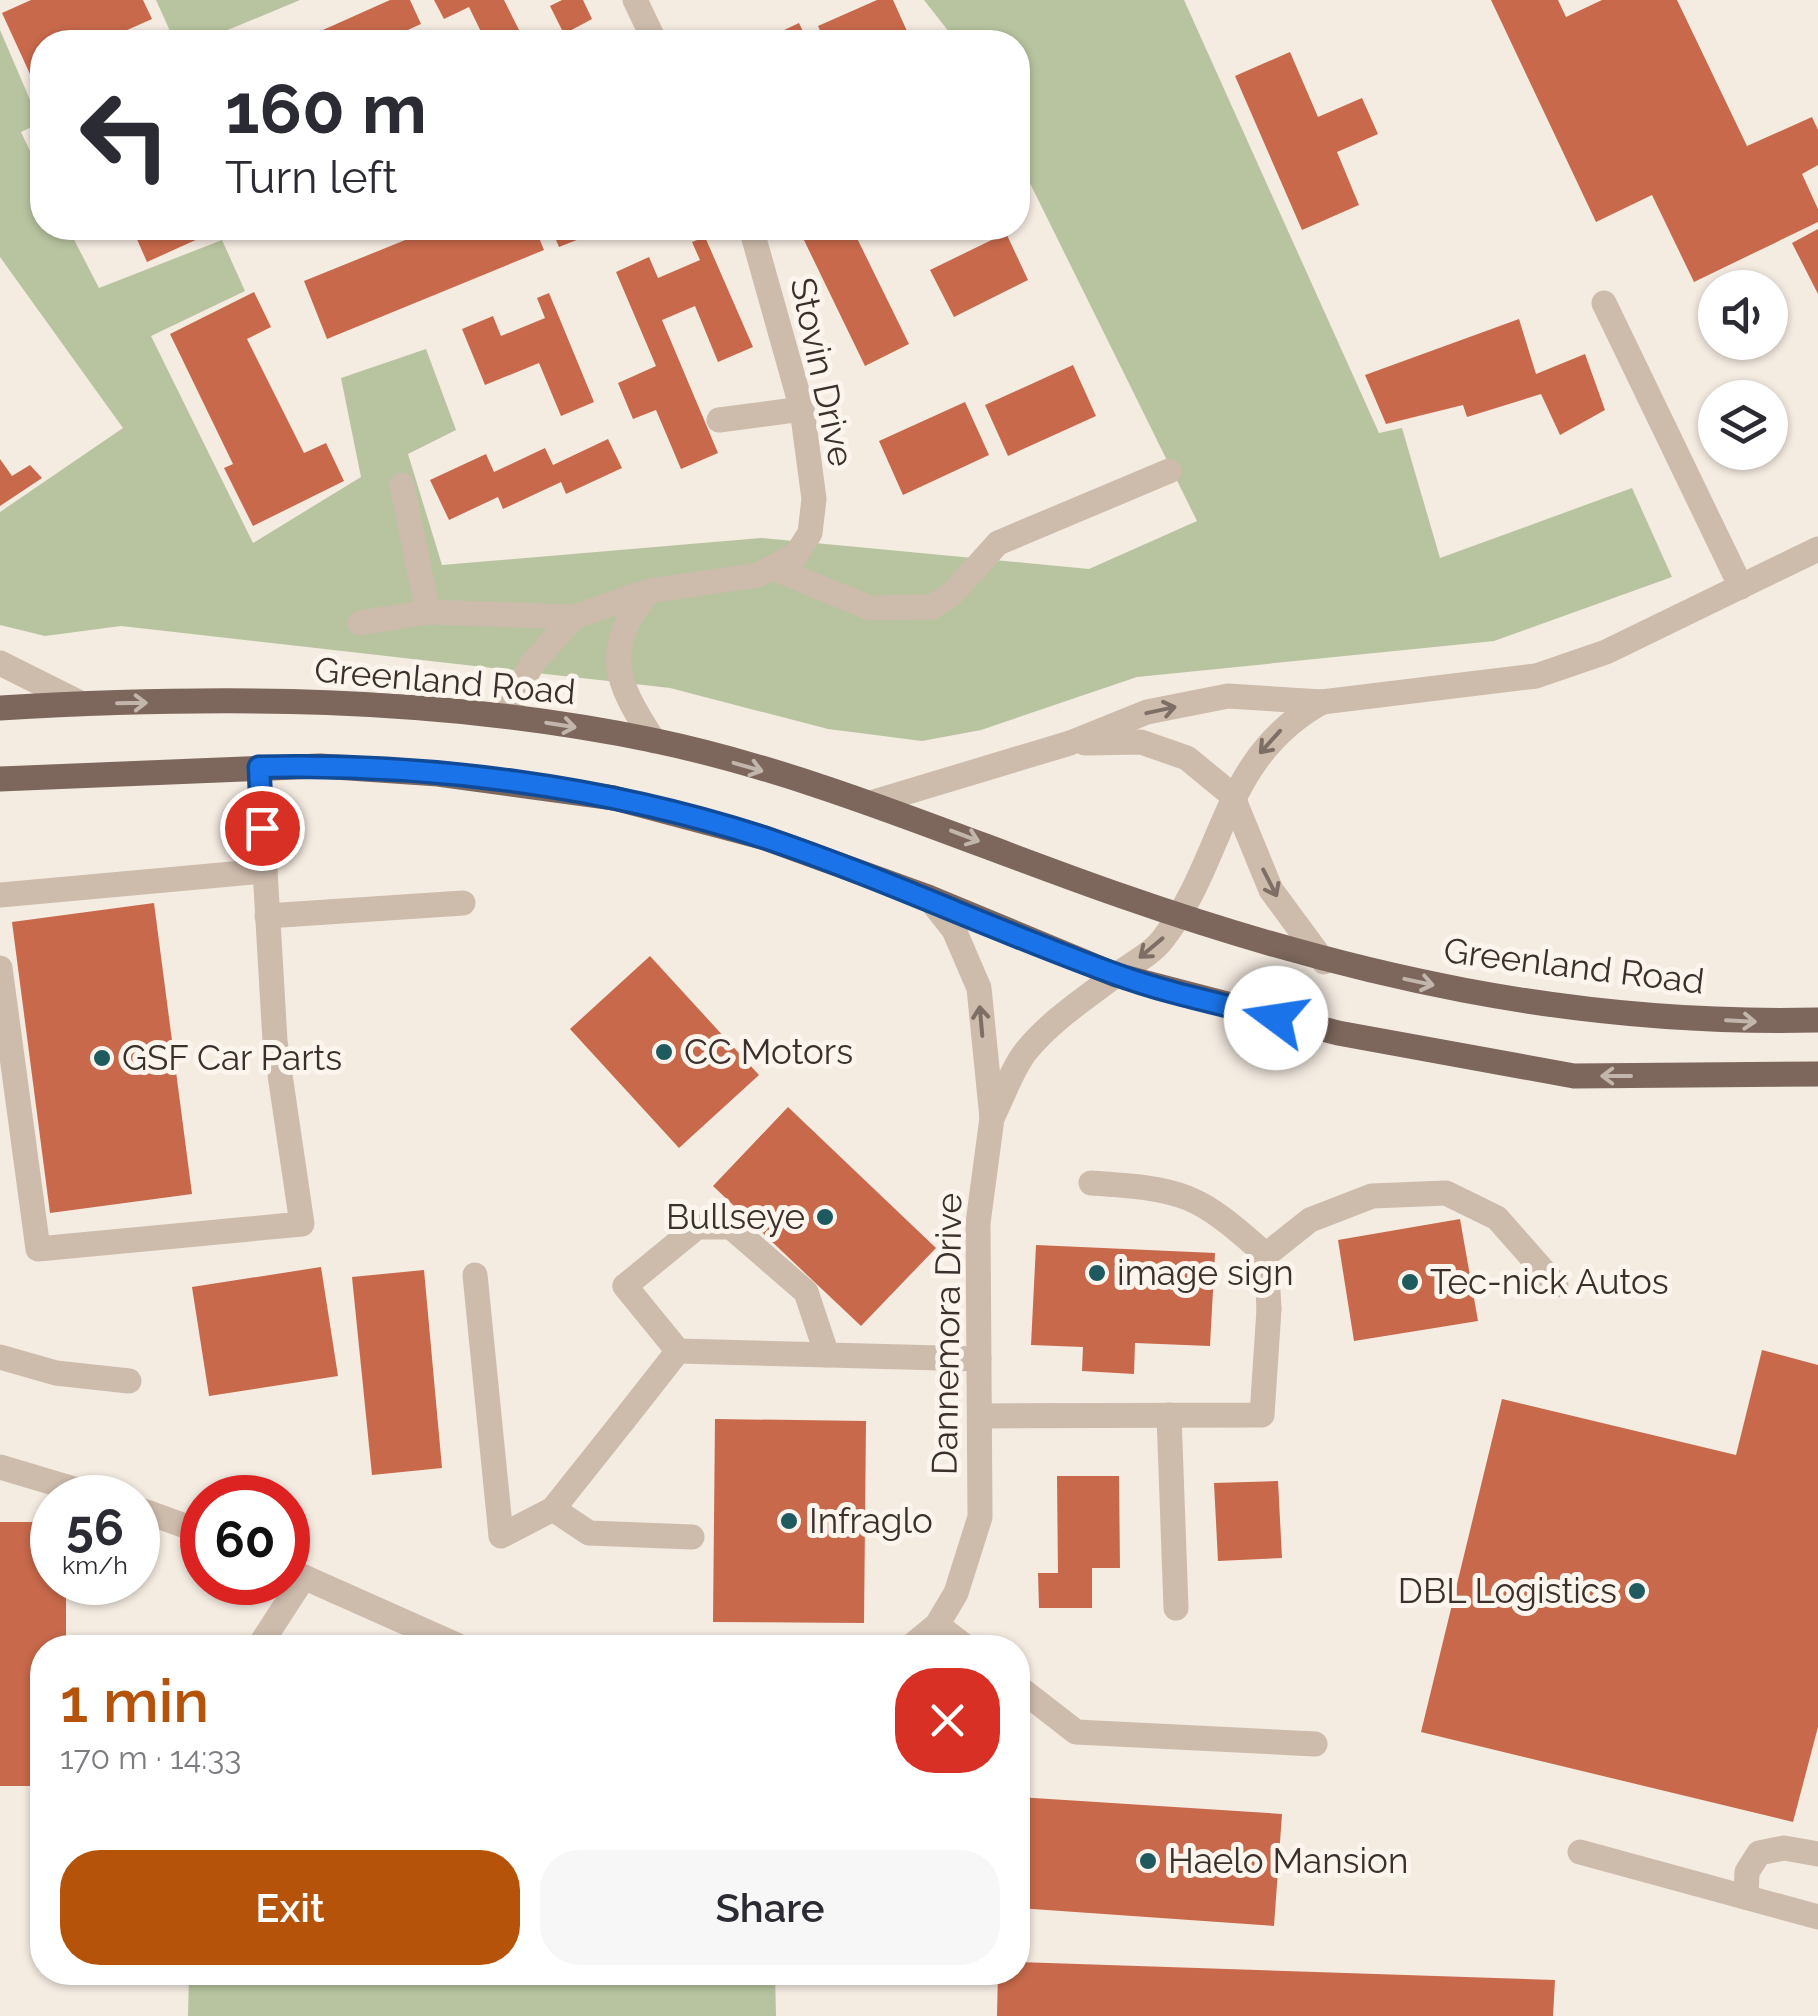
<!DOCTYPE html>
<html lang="en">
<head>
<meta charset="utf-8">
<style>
	body { margin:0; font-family:Raleway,sans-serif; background:#f7f7f7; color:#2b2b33; height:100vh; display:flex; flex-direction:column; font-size:38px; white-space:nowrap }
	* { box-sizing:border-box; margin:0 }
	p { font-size:32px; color:#7c7c81 }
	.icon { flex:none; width:55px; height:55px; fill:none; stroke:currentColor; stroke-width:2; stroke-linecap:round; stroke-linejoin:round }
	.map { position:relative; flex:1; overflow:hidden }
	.sheet { position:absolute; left:30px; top:1635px; width:1000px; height:350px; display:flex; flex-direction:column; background:#fff; border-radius:40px; box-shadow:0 2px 8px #0004 }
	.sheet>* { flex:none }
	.top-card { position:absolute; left:30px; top:30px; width:1000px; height:210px; border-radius:40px; box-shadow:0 2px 8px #0004; background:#fff; color:#2b2b33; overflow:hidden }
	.buttons { position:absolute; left:1698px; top:270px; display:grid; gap:20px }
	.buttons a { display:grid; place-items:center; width:90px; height:90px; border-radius:50%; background:#fff; box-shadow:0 2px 8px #0004; font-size:50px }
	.speed { position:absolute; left:30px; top:1475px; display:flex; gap:20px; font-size:50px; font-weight:700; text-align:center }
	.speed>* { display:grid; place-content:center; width:130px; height:130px; border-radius:50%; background:#fff; box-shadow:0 2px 8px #0004; line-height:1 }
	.speed small { font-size:25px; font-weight:400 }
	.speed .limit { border:15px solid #d22; background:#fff; color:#111 }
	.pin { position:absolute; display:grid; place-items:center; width:85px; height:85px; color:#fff; margin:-42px; border:5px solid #fff; border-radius:50%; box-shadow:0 2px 10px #0007 }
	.me { position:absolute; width:110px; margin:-55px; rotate:284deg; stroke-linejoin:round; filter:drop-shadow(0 0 8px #0008) }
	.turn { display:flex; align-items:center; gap:35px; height:210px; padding:0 30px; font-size:45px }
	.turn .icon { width:130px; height:130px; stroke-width:2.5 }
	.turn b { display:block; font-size:70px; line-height:85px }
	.round { display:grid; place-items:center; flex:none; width:105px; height:105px; border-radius:40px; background:#f7f7f7 }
	.head { display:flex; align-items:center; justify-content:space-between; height:170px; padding:0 30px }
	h1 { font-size:60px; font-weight:600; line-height:75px; color:#b45309 }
	.cta { display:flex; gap:20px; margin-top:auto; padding:20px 30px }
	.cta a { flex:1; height:115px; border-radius:40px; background:#b45309; color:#fff; font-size:40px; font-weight:600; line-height:115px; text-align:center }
	.cta a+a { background:#f7f7f7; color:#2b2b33 }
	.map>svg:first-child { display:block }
	.green { fill:#b8c4a0 }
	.building { fill:#c8694b }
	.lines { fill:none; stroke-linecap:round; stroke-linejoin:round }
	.service { stroke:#cdbbac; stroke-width:25 }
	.minor { stroke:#cdbbac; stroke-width:25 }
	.primary { stroke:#7d675c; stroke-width:25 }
	.oneway { stroke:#c2b5ac }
	.oneway2 { stroke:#7d6f65 }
	.route-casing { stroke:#114b97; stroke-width:25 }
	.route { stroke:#1a73e8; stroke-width:18 }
	.poi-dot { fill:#1f5a5e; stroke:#fbf5ee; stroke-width:4 }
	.labels { text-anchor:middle; stroke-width:10; stroke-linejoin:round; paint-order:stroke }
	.street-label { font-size:35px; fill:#3b302b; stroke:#fbf5ee }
	.poi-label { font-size:35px; fill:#3b302b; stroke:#fbf5ee; text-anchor:start }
</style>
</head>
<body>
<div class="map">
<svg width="1818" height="2016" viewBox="0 0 1818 2016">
	<rect width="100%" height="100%" fill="#f4ebe1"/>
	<g class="green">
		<path d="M156 0H300L199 42H175Z"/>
		<path d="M924 0H1184L1379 433 1402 428 1440 558 1632 488 1672 577 1494 641 1137 677 981 730 922 741 828 729 670 688 121 626 45 636 0 625V512L123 428 0 257V30L40 123 21 132 42 176V228H68L99 288 222 240 245 291 151 336 253 543 361 477 341 378 426 349 456 430 408 454 442 565 761 538 1089 569 1197 521 1018 159V42H957Z"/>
		<path d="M189 1973H775L776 2016H188Z"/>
	</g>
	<g class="building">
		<path d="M31 0H143L152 19 100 42H42V69L30 74 2 13Z"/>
		<path d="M390 0H410L421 24 381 42H296Z"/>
		<path d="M434 0H504L525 42H486L469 7 444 19Z"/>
		<path d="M562 0H583L592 19 564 34 550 6Z"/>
		<path d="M877 0H893L911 40 825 42 818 26Z"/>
		<path d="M1491 0H1558L1566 17 1602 0H1677L1747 146 1812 117 1818 130V165L1802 174 1818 209V222L1694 282 1652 195 1596 222Z"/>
		<path d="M799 23 808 42H759Z"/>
		<path d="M1290 52 1318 117 1362 98 1378 134 1337 152 1359 205 1302 230 1235 76Z"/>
		<path d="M132 228H195L200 238 147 262Z"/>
		<path d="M435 228H535L544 250 327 339 304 281Z"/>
		<path d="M551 228H607L559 247Z"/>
		<path d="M819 228H852L909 344 865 366 802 236Z"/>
		<path d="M1818 229V294L1792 243Z"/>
		<path d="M1006 233 1028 280 954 317 930 270Z"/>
		<path d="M705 237 753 347 718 362 695 306 662 320 718 453 681 469 656 410 633 419 618 383 656 366 616 272 649 257 658 278 700 260 692 242Z"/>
		<path d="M254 292 271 327 247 339 304 453 326 443 344 481 253 526 224 468 233 464 170 334Z"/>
		<path d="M549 293 594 402 561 416 539 363 485 385 462 329 493 316 501 336 545 318 537 298Z"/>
		<path d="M1519 319 1536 374 1585 354 1605 410 1560 435 1541 394 1467 417 1463 405 1386 424 1365 375Z"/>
		<path d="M1073 365 1096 416 1008 456 985 405Z"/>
		<path d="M965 402 989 455 903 495 879 441Z"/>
		<path d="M608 439 622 468 566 494 561 482 503 509 498 497 449 520 430 480 486 454 494 472 545 448 553 465Z"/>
		<path d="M0 459 12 476 30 465 42 478 0 506Z"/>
		<path d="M154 903 192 1194 50 1213 12 922Z"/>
		<path d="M650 956 759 1075 679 1148 570 1029Z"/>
		<path d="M788 1107 936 1248 861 1326 713 1186Z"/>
		<path d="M1460 1219 1478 1321 1354 1341 1338 1240Z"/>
		<path d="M1036 1245 1215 1253 1210 1346 1135 1343 1134 1374 1082 1371 1083 1347 1031 1345Z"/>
		<path d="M321 1267 338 1376 209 1396 192 1287Z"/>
		<path d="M424 1270 442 1468 372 1475 352 1277Z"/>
		<path d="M1762 1350 1818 1365V1727L1793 1822 1421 1732 1502 1399 1736 1455Z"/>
		<path d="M715 1419 866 1421 864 1623 713 1622Z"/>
		<path d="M1057 1476H1119L1120 1568H1092V1608H1039L1038 1573H1058Z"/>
		<path d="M1278 1481 1282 1558 1218 1561 1214 1483Z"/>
		<path d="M0 1522H52V1582H66V1648H42V1786H0Z"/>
		<path d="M1018 1797 1282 1814 1274 1926 1018 1908Z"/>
		<path d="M1018 1962 1555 1980 1553 2016H997L998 1972H1018Z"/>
	</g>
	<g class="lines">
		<g class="service">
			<path d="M1604 303 1741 587"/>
			<path d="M719 420 802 409"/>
			<path d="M0 663 80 703"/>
			<path d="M0 895 265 871"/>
			<path d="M267 916 463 903"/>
			<path d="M0 968 38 1249 302 1224 275 1041 259 767"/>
			<path d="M1091 1183C1184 1189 1197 1193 1266 1255L1269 1309"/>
			<path d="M1266 1255 1310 1220 1372 1196 1446 1193 1497 1218 1556 1285"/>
			<path d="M475 1275 501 1536 553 1509 623 1421"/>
			<path d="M625 1286 697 1227H731L806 1292 827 1355"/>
			<path d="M0 1357 56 1373 129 1381"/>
			<path d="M1169 1415 1176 1608"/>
			<path d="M553 1509 589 1533 692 1537"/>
			<path d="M937 1625 967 1648"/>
			<path d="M258 1648 304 1577"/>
			<path d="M1018 1687 1076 1732 1315 1744"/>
			<path d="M1580 1852 1818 1917"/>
			<path d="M1746 1897 1747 1872 1759 1853 1784 1848 1818 1854"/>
		</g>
		<g class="minor">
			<path d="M635 0 655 42"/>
			<path d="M402 485 428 612"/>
			<path d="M775 569 870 608 932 607 952 594 998 543 1169 471"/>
			<path d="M649 591C601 650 615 681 654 741"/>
			<path d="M360 623 428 612 574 617 649 591 758 575 796 555 810 533 814 499 802 409 751 228"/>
			<path d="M505 716 532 664 574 617"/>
			<path d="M1085 743 1141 742 1187 758 1232 795 1271 890 1324 962"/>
			<path d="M874 802 1070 743 1147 712 1228 696 1322 702 1536 676 1606 652 1818 549"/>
			<path d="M992 1118C1003 1097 1012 1068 1027 1050 1050 1022 1080 1002 1109 980 1126 967 1150 956 1163 939 1226 857 1221 758 1322 702"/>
			<path d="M678 1351 979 1359"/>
			<path d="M980 1416 1262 1415 1269 1309"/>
			<path d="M623 1421 678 1351 625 1286"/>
			<path d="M0 1467 104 1498"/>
			<path d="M138 1509 202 1532"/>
			<path d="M288 1570 463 1648"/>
			<path d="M909 1648 937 1625 956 1593 980 1517 978 1223 992 1118 979 988 954 930 928 897"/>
		</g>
		<g class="primary">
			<path d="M0 708C217 695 439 696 652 740 815 774 966 842 1122 896 1351 976 1574 1026 1818 1020"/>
			<path d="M0 779 320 766 438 774 614 798 765 838 928 897 1116 975 1338 1033 1574 1076 1818 1074"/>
		</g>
	</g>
	<defs><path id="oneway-shaft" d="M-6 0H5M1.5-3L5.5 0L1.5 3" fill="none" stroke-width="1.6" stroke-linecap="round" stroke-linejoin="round" transform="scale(2.5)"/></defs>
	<g class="oneway">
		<use href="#oneway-shaft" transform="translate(132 703) rotate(-1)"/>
		<use href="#oneway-shaft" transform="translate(561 725) rotate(9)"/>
		<use href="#oneway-shaft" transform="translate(748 767) rotate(16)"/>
		<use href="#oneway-shaft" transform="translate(965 836) rotate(21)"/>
		<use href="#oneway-shaft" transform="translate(1419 982) rotate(12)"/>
		<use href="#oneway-shaft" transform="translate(1741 1021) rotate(3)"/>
		<use href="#oneway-shaft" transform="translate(1616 1076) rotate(-180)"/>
	</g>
	<g class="oneway2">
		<use href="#oneway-shaft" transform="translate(1161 710) rotate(-12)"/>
		<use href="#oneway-shaft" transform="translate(1270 742) rotate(132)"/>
		<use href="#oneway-shaft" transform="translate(1270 883) rotate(63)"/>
		<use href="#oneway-shaft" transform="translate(1151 948) rotate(140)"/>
		<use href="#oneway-shaft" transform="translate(981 1021) rotate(-95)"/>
	</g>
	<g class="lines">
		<defs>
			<path id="route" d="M262 828 259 767C428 763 607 786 768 839 886 879 998 932 1115 974 1166 993 1222 1004 1276 1018"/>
		</defs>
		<use href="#route" class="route-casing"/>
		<use href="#route" class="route"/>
	</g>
	<g class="poi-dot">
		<circle cx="664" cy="1052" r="10"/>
		<circle cx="102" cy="1058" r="10"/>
		<circle cx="825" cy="1217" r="10"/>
		<circle cx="1097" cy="1273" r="10"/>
		<circle cx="1410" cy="1282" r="10"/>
		<circle cx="789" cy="1521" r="10"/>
		<circle cx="1637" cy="1591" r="10"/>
		<circle cx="1148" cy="1861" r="10"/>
	</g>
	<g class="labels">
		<g class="street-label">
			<text transform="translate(822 372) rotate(78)" y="12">Stovin Drive</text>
			<text transform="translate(445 681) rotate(5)" y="12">Greenland Road</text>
			<text transform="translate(1574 966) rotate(7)" y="12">Greenland Road</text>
			<text transform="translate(947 1334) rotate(-89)" y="12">Dannemora Drive</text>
		</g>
		<g class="poi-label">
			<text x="684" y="1064">CC Motors</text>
			<text x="122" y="1070">GSF Car Parts</text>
			<text x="805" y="1229" text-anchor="end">Bullseye</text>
			<text x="1117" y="1285">image sign</text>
			<text x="1430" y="1294">Tec-nick Autos</text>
			<text x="809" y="1533">Infraglo</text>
			<text x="1617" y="1603" text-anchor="end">DBL Logistics</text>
			<text x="1168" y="1873">Haelo Mansion</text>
		</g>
	</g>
</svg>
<div class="buttons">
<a><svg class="icon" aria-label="sound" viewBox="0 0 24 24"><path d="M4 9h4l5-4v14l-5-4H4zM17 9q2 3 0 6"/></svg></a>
<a><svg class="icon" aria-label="layers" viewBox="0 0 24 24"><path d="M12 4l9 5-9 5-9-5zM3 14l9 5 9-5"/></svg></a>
</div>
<div class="speed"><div>56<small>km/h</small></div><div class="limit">60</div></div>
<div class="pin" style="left:262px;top:828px;background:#d93025"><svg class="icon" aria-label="arrive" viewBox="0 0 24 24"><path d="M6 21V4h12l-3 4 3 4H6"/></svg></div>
<svg class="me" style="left:1276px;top:1018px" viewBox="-20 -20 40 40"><circle r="19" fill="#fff"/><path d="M0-13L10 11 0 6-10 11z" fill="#1a73e8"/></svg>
<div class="top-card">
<div class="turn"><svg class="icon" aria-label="left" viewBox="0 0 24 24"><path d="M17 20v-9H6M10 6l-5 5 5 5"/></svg><div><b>160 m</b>Turn left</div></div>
</div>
<section class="sheet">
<div class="head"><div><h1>1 min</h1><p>170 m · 14:33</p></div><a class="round" style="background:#d93025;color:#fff"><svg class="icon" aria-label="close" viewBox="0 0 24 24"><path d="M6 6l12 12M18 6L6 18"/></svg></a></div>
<div class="cta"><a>Exit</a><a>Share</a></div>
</section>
</div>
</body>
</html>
